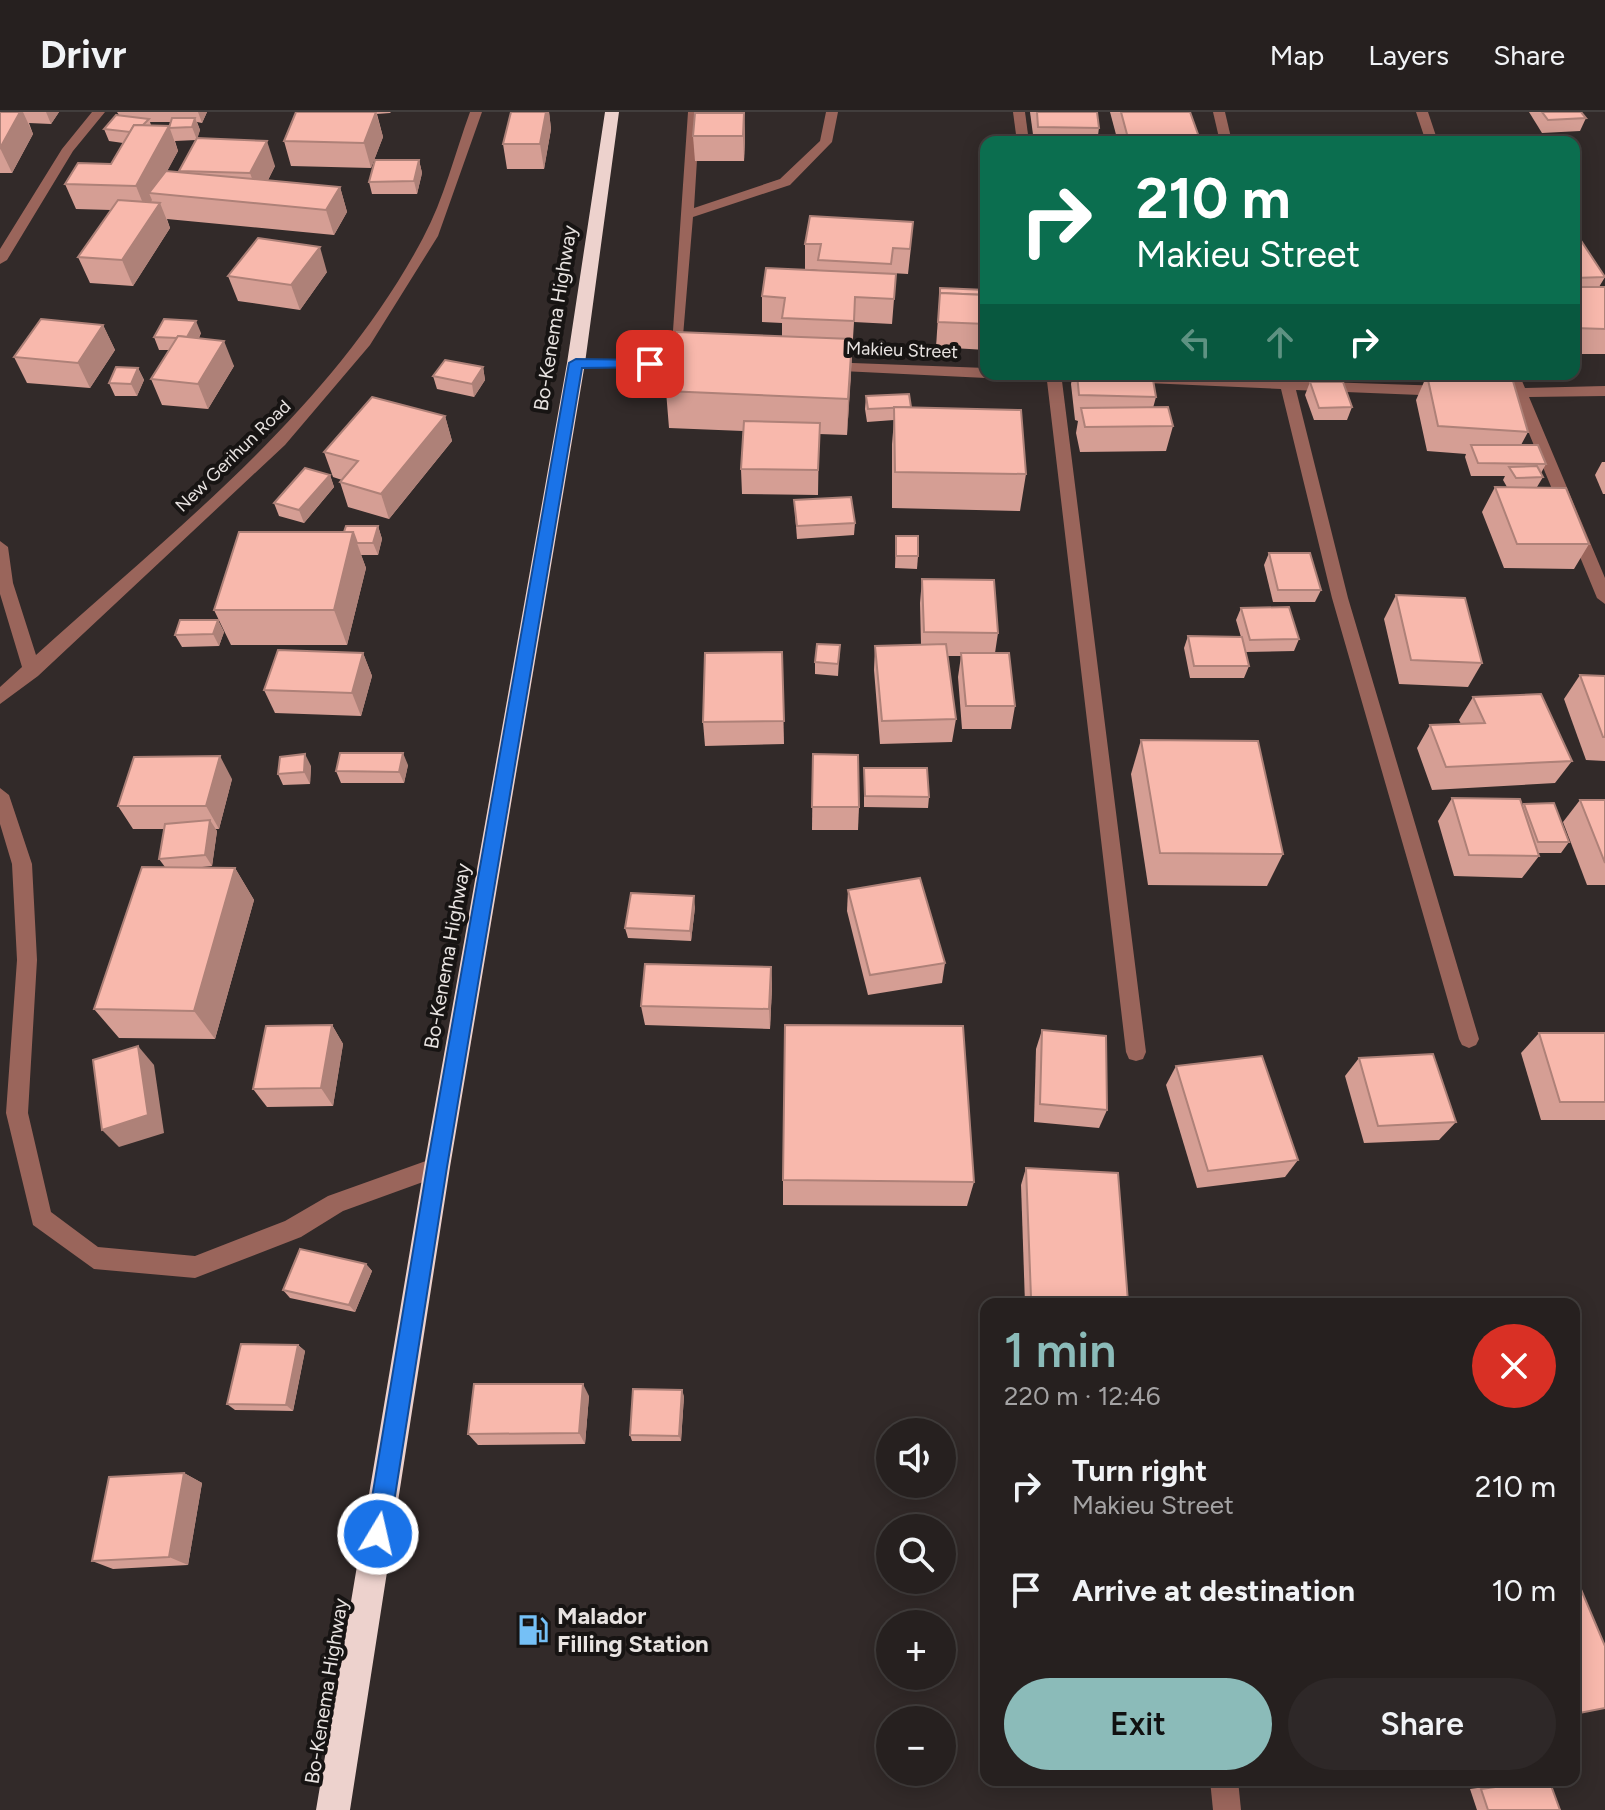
<!DOCTYPE html>
<html lang="en">
<head>
<meta charset="utf-8">
<style>
	body { margin:0; font-family:Figtree,sans-serif; background:#2e2828; color:#f1f3f6; height:100vh; display:flex; flex-direction:column; font-size:30px; white-space:nowrap }
	* { box-sizing:border-box; margin:0 }
	p { font-size:26px; color:#a4a3a4 }
	.icon { flex:none; width:44px; height:44px; fill:none; stroke:currentColor; stroke-width:2; stroke-linecap:round; stroke-linejoin:round }
	.map { position:relative; flex:1; overflow:hidden }
	.drawer { position:absolute; left:980px; top:1186px; width:600px; height:488px; display:flex; flex-direction:column; background:#26201f; border-radius:16px; box-shadow:0 4px 20px #0003,0 0 0 2px #423e3d }
	.drawer>* { flex:none }
	.top-card { position:absolute; left:980px; top:24px; width:600px; height:244px; border-radius:16px; box-shadow:0 4px 20px #0003,0 0 0 2px #423e3d; background:#0b6e4f; color:#fff; overflow:hidden }
	.controls { position:absolute; left:876px; top:1306px; display:grid; gap:16px }
	.controls a { display:grid; place-items:center; width:80px; height:80px; border-radius:50%; background:#26201f; box-shadow:0 4px 20px #0003,0 0 0 2px #423e3d; font-size:40px }
	.pin { position:absolute; display:grid; place-items:center; width:68px; height:68px; color:#fff; margin:-34px; border-radius:16px; box-shadow:0 4px 12px #0006 }
	.me { position:absolute; width:88px; margin:-44px; rotate:9deg; stroke-linejoin:round; filter:drop-shadow(0 0 6px #0008) }
	.turn { display:flex; align-items:center; gap:28px; height:168px; padding:0 24px; font-size:36px }
	.turn .icon { width:104px; height:104px; stroke-width:2.5 }
	.turn b { display:block; font-size:56px; line-height:68px }
	.lanes { display:flex; align-items:center; height:76px; padding:0 24px; background:#0003; justify-content:center; gap:40px; direction:ltr }
	.lanes .off { opacity:.35 }
	.round { display:grid; place-items:center; flex:none; width:84px; height:84px; border-radius:42px; background:#2e2828 }
	.summary { display:flex; align-items:center; justify-content:space-between; height:136px; padding:0 24px }
	h1 { font-size:48px; font-weight:600; line-height:60px; color:#8bbbb9 }
	.cta { display:flex; gap:16px; margin-top:auto; padding:16px 24px }
	.cta a { flex:1; height:92px; border-radius:48px; background:#8bbbb9; color:#111; font-size:32px; font-weight:600; line-height:92px; text-align:center }
	.cta a+a { background:#2e2828; color:#f1f3f6 }
	ul { padding:0; list-style:none }
	li { display:flex; align-items:center; gap:24px; height:104px; padding:0 24px }
	li div { flex:1 }
	li b { display:block; font-size:30px }
	li em { font-style:normal }
	header { display:flex; align-items:center; gap:48px; box-sizing:border-box; height:112px; padding:0 40px; background:#26201f; border-bottom:2px solid #423e3d }
	header strong { font-size:38px }
	nav { display:flex; gap:44px; margin-inline-start:auto; font-size:28px }
	.map>svg:first-child { display:block }
	.lines { fill:none; stroke-linecap:round; stroke-linejoin:round }
	.minor { fill:#9a655b; fill-rule:evenodd }
	.highway { fill:#edd2cd; fill-rule:evenodd }
	.wall { fill:#d59e94; fill-rule:evenodd }
	.shaded-wall { fill:#ae8178 }
	.building { fill:#f8b8ac; stroke:#ae8178; stroke-width:2 }
	.route { fill:#1a73e8; stroke:#114b97; stroke-width:2 }
	.labels { text-anchor:middle; stroke-width:8; stroke-linejoin:round; paint-order:stroke }
	.far-street-label { font-size:18px; fill:#e8e3e1; stroke:#171413 }
	.street-label { font-size:20px; fill:#e8e3e1; stroke:#171413 }
	.near-poi-label { font-size:24px; font-weight:bold; fill:#e8e3e1; stroke:#171413; text-anchor:start }
</style>
</head>
<body>
<header>
<strong>Drivr</strong>
<nav><a>Map</a><a>Layers</a><a>Share</a></nav>
</header>
<div class="map">
<svg width="1605" height="1698" viewBox="0 0 1605 1698">
	<rect width="100%" height="100%" fill="#322a29"/>
	<g class="lines">
		<g class="minor">
			<path d="M92 0H105L73 39 7 148 0 152V137L62 37Z"/>
			<path d="M470 0H482L438 124 370 233 285 333 38 564 0 592V575L22 555 0 482V429L8 435 13 471 36 543C176 416 333 296 423 126 444 87 455 41 470 0Z"/>
			<path d="M688 0H700L694 96 780 67 820 29 826 0H838L832 30 790 73 693 105 681 248 703 250V256L571 254 569 251 576 247 671 248Z"/>
			<path d="M1013 0H1025L1029 30H1017Z"/>
			<path d="M1213 0H1225L1232 30H1220Z"/>
			<path d="M1416 0H1428L1438 30H1426Z"/>
			<path d="M826 250 986 256V262H1099L1104 266 1097 271 1062 269 1146 940 1143 947 1136 949 1129 947 1126 940 1047 269 999 267 992 263 986 266 821 258 819 255Z"/>
			<path d="M1129 262 1279 268 1278 262H1292L1294 269 1445 274 1452 279 1445 284 1296 278 1348 486 1479 927 1476 933 1469 936 1462 933 1459 927 1332 486 1281 277 1124 270V264Z"/>
			<path d="M1505 262H1519L1525 276 1605 274V284L1529 285 1605 466V492L1597 486 1514 285 1489 286 1482 281 1489 276H1510Z"/>
			<path d="M0 676 9 683 32 752 37 848 28 1001 51 1100 98 1135 195 1144 285 1109 328 1084 437 1045 445 1048 448 1055 445 1062 343 1099 301 1125 195 1166 94 1157 33 1113 6 1001 17 848 12 752 0 712Z"/>
			<path d="M1210 1668H1238L1241 1698H1213Z"/>
		</g>
		<path class="highway" d="M605 0H619L585 251 450 1055 350 1698H316L424 1055 567 251Z"/>
	</g>
	<g class="wall">
		<path d="M0 0H59L51 12 29 11 33 22 12 61H0Z"/>
		<path d="M117 0H207L202 11 197 10 200 18 197 26 275 54 268 68 340 75 347 100 334 123 167 107 170 116 133 174 90 171 78 145 111 98 76 97 65 72 111 52 123 31 109 29 104 17 119 3ZM150 10H171L169 15 151 13ZM196 28 179 59V60L167 59 178 39 175 29Z"/>
		<path d="M296 0H391L390 1 377 2 383 25 371 56 291 54 284 29Z"/>
		<path d="M511 0H549L551 17 544 57H507L503 32Z"/>
		<path d="M1030 0H1097L1099 16 1097 30H1034Z"/>
		<path d="M1110 0H1190L1199 25 1197 30H1118Z"/>
		<path d="M1529 0H1581L1586 6 1580 19 1542 21Z"/>
		<path d="M744 1 745 26 744 49H695L693 24Z"/>
		<path d="M419 48 422 61 417 82H372L369 70Z"/>
		<path d="M1574 118 1605 165 1599 175H1605V242H1574Z"/>
		<path d="M805 132 911 135 908 162 891 161 896 162 892 212 854 210 847 323 819 322 818 383 742 382 741 357 743 319 669 316 666 279 782 224V211L762 210V184L818 158 805 157Z"/>
		<path d="M327 160 300 198 238 189 228 164Z"/>
		<path d="M940 176 986 178V238L936 235Z"/>
		<path d="M103 213 115 238 90 276 27 271 14 245Z"/>
		<path d="M201 221 199 226 234 254 208 297 162 293 151 267 169 238H159L154 225Z"/>
		<path d="M483 255 485 268 474 285 437 277 433 264Z"/>
		<path d="M138 256 144 268 137 284H115L109 271Z"/>
		<path d="M1073 262H1152L1156 285 1153 296 1173 314 1166 339 1080 340 1076 321 1078 309 1075 308 1071 272Z"/>
		<path d="M1427 263 1528 320 1521 333 1546 352 1541 361 1543 365 1537 375 1589 432 1574 457 1504 456 1482 400 1495 375H1507L1503 368 1505 364H1471L1465 345 1466 342 1427 339 1416 288Z"/>
		<path d="M1310 270 1352 295 1347 308H1314L1305 283Z"/>
		<path d="M866 284 911 296 1026 362 1020 399 892 396V332L894 308 867 310 865 297Z"/>
		<path d="M445 304 452 329 389 407 348 395 340 370 342 368 333 365 324 340Z"/>
		<path d="M1602 350H1605V382H1603L1595 363Z"/>
		<path d="M330 363 334 375 304 411 279 404 274 391Z"/>
		<path d="M794 388 855 411 854 423 797 427Z"/>
		<path d="M378 414 382 427 378 443H361L366 456 347 533H231L214 498 344 420Z"/>
		<path d="M896 424 918 444 917 457 895 456Z"/>
		<path d="M1269 441 1321 478 1315 490H1273L1264 453Z"/>
		<path d="M922 467 998 521 995 541 1015 594 1011 617H962L958 565 961 544H947L956 607 952 630 880 632 874 558 875 534 921 532 920 491Z"/>
		<path d="M1396 483 1482 551 1468 575 1399 572 1384 507Z"/>
		<path d="M1241 496 1299 527 1294 539 1246 540 1249 554 1244 566H1190L1184 536 1188 524 1241 525 1236 508Z"/>
		<path d="M218 508 224 520 219 534 182 535 175 523Z"/>
		<path d="M840 533 838 564 815 562V550Z"/>
		<path d="M782 540 784 632 705 634 703 610Z"/>
		<path d="M363 541 372 564 361 604 275 601 264 578Z"/>
		<path d="M1580 563 1605 564V649L1586 648 1564 587Z"/>
		<path d="M1473 585 1572 649 1555 671 1432 678 1417 636 1430 613 1461 612 1459 608Z"/>
		<path d="M1141 628 1283 742 1267 774 1148 773 1131 662Z"/>
		<path d="M813 642 859 695 858 718H812Z"/>
		<path d="M408 653 404 671H341L336 659Z"/>
		<path d="M311 654 310 672 283 673 278 662Z"/>
		<path d="M864 656 929 685 928 696 864 695Z"/>
		<path d="M232 667 219 717H215L217 719 212 754 192 756H235L254 788 215 927 119 926 94 897 165 755 159 747 164 717H133L118 694Z"/>
		<path d="M1452 686 1522 694 1524 692 1569 730 1561 741H1538L1539 744 1522 766 1454 764 1438 709Z"/>
		<path d="M1580 688H1605V773H1587L1563 710Z"/>
		<path d="M848 778 945 851 942 871 868 883 847 799Z"/>
		<path d="M695 795 691 829 628 826 625 816Z"/>
		<path d="M771 855 772 875 770 917 645 913 641 894Z"/>
		<path d="M332 913 343 932 333 994 267 995 253 977Z"/>
		<path d="M1042 918 1107 998 1099 1016 1034 1010 1036 937Z"/>
		<path d="M1539 921H1605V1008H1541L1521 941Z"/>
		<path d="M1359 946 1456 1010 1439 1028 1364 1031 1345 964Z"/>
		<path d="M1176 954 1298 1048 1285 1065 1197 1076 1166 973Z"/>
		<path d="M1026 1056 1128 1190 1127 1192H1025L1021 1073Z"/>
		<path d="M783 1068 974 1070 967 1094 783 1093Z"/>
		<path d="M366 1152 372 1159 355 1200 290 1186 283 1178Z"/>
		<path d="M298 1233 305 1239 293 1299 235 1298 227 1292Z"/>
		<path d="M589 1284 585 1332 478 1333 468 1322Z"/>
		<path d="M684 1284 681 1329H632L630 1323Z"/>
		<path d="M184 1361 202 1371 188 1453 113 1457 92 1449Z"/>
		<path d="M1537 1668H1549L1560 1698H1477L1470 1677Z"/>
	</g>
	<g class="shaded-wall">
		<path d="M20 0H23L33 22 12 61 0 36Z"/>
		<path d="M46 0H59L51 12Z"/>
		<path d="M198 0H207L202 11Z"/>
		<path d="M376 0 383 25 371 56 364 31Z"/>
		<path d="M546 0H549L551 17 544 57 540 32Z"/>
		<path d="M744 1 745 26 744 49 743 24Z"/>
		<path d="M195 6 200 18 197 28 192 15Z"/>
		<path d="M169 14 178 39 155 82 149 81 152 88 146 99 136 74Z"/>
		<path d="M267 29 275 54 259 86 250 61Z"/>
		<path d="M419 48 422 61 417 82 414 69Z"/>
		<path d="M340 75 347 100 334 123 326 98Z"/>
		<path d="M160 91 170 116 133 174 122 148Z"/>
		<path d="M320 135 327 160 300 198 291 173Z"/>
		<path d="M196 209 201 221 191 240 186 227Z"/>
		<path d="M103 213 115 238 90 276 78 251Z"/>
		<path d="M852 227 851 264 847 323 848 287Z"/>
		<path d="M224 229 234 254 208 297 198 272Z"/>
		<path d="M483 255 485 268 474 285 472 272Z"/>
		<path d="M138 256 144 268 137 284 131 272Z"/>
		<path d="M445 304 452 329 389 407 381 382Z"/>
		<path d="M330 363 334 375 304 411 299 398Z"/>
		<path d="M378 414 382 427 378 443 373 431Z"/>
		<path d="M353 420 366 456 347 533 334 498Z"/>
		<path d="M218 508 224 520 219 534 213 522Z"/>
		<path d="M363 541 372 564 361 604 352 581Z"/>
		<path d="M403 641 408 653 404 671 399 660Z"/>
		<path d="M305 642 311 654 310 672 304 660Z"/>
		<path d="M220 644 232 667 219 717 206 694Z"/>
		<path d="M210 708 217 719 212 754 205 743Z"/>
		<path d="M235 756 254 788 215 927 194 899Z"/>
		<path d="M694 784 695 795 691 829 690 819Z"/>
		<path d="M771 855 772 875 770 917 769 897Z"/>
		<path d="M332 913 343 932 333 994 321 976Z"/>
		<path d="M138 934 154 953 164 1021 119 1035 102 1018Z"/>
		<path d="M366 1152 372 1159 355 1200 349 1193Z"/>
		<path d="M298 1233 305 1239 293 1299 286 1293Z"/>
		<path d="M583 1272 589 1284 585 1332 579 1321Z"/>
		<path d="M682 1278 684 1284 681 1329 679 1324Z"/>
		<path d="M184 1361 202 1371 188 1453 169 1445Z"/>
	</g>
	<g class="building">
		<path d="M0 0H20L0 36Z"/>
		<path d="M296 0H376L364 31 284 29Z"/>
		<path d="M511 0H546L540 32H503Z"/>
		<path d="M1037 0H1097L1099 16 1038 15Z"/>
		<path d="M1121 0H1190L1199 25 1128 26Z"/>
		<path d="M1542 0H1581L1586 6 1548 8Z"/>
		<path d="M695 1H744L743 24H693Z"/>
		<path d="M116 3 149 7 143 13H134L130 20 104 17Z"/>
		<path d="M172 6H195L192 15 169 16Z"/>
		<path d="M134 13 169 14 136 74 65 72 78 51 111 52Z"/>
		<path d="M197 26 267 29 250 61 179 59Z"/>
		<path d="M1489 26H1542L1544 30H1491Z"/>
		<path d="M375 48H419L414 69 369 70Z"/>
		<path d="M166 59 340 75 326 98 149 81Z"/>
		<path d="M118 88 160 91 122 148 78 145Z"/>
		<path d="M810 104 913 110 910 137 893 136 891 152 818 148 821 132H805Z"/>
		<path d="M1574 118 1605 165 1574 166Z"/>
		<path d="M258 126 320 135 291 173 228 164Z"/>
		<path d="M766 156 896 162 894 187 855 185 854 209 782 206 785 186 762 184Z"/>
		<path d="M1574 175H1605V217L1574 216Z"/>
		<path d="M940 176 986 178V183L940 181Z"/>
		<path d="M940 181 986 183V212L938 210Z"/>
		<path d="M41 207 103 213 78 251 14 245Z"/>
		<path d="M164 207 196 209 187 225 178 224 177 226 154 225Z"/>
		<path d="M677 220 852 227 848 287 666 279Z"/>
		<path d="M178 224 224 229 198 272 151 267Z"/>
		<path d="M445 248 483 255 472 272 433 264Z"/>
		<path d="M116 255 138 256 131 272 109 271Z"/>
		<path d="M1077 262H1152L1156 285 1079 283Z"/>
		<path d="M1427 263 1513 269 1528 320 1438 314Z"/>
		<path d="M1310 270H1343L1352 295 1319 296Z"/>
		<path d="M909 282 911 295 868 297 866 284Z"/>
		<path d="M372 285 445 304 381 382 340 370 358 349 324 340Z"/>
		<path d="M894 295 1021 298 1026 362 895 360Z"/>
		<path d="M1168 295 1173 314 1085 315 1081 296Z"/>
		<path d="M744 309 820 311 818 358 741 357Z"/>
		<path d="M1471 333H1538L1546 352 1478 351Z"/>
		<path d="M1537 354 1543 365 1516 366 1509 355Z"/>
		<path d="M305 356 330 363 299 398 274 391Z"/>
		<path d="M1495 375 1566 376 1589 432H1517Z"/>
		<path d="M851 385 855 411 797 414 794 388Z"/>
		<path d="M346 414H378L373 431H357L353 420H344Z"/>
		<path d="M239 420H353L334 498H214Z"/>
		<rect x="896" y="424" width="22" height="20"/>
		<path d="M1269 441H1310L1321 478H1278Z"/>
		<path d="M922 467 994 468 998 521 924 520Z"/>
		<path d="M1396 483 1465 486 1482 551 1411 548Z"/>
		<path d="M1289 495 1299 527 1250 528 1241 496Z"/>
		<path d="M180 508H218L213 522 175 523Z"/>
		<path d="M1188 524 1242 525 1249 554H1194Z"/>
		<path d="M817 532 840 533 838 552 815 550Z"/>
		<path d="M946 532 956 607 882 609 875 534Z"/>
		<path d="M278 538 363 541 352 581 264 578Z"/>
		<path d="M782 540 784 609 703 610 705 541Z"/>
		<path d="M961 541H1009L1015 594H966Z"/>
		<path d="M1580 563 1605 564V625H1603Z"/>
		<path d="M1541 582 1572 649 1446 655 1430 613 1485 611 1473 585Z"/>
		<path d="M1141 628 1258 629 1283 742 1160 741Z"/>
		<path d="M340 641H403L399 660 336 659Z"/>
		<path d="M305 642 304 660 278 662 280 645Z"/>
		<path d="M813 642 858 643 859 695H812Z"/>
		<path d="M220 644 206 694H118L134 645Z"/>
		<path d="M864 656H927L929 685 865 684Z"/>
		<path d="M1452 686 1520 687 1539 744 1469 743Z"/>
		<path d="M1580 688H1605V751Z"/>
		<path d="M1554 691 1569 730H1538L1524 692Z"/>
		<path d="M210 708 205 743 159 747 165 712Z"/>
		<path d="M142 755 235 756 194 899 94 897Z"/>
		<path d="M920 766 945 851 870 863 848 778Z"/>
		<path d="M631 781 694 784 690 819 625 816Z"/>
		<path d="M645 852 771 855 769 897 641 894Z"/>
		<path d="M332 913 321 976 253 977 266 914Z"/>
		<path d="M785 913 963 914 974 1070 783 1068Z"/>
		<path d="M1042 918 1106 924 1107 998 1040 992Z"/>
		<path d="M1539 921H1605V990H1560Z"/>
		<path d="M138 934 148 1003 102 1018 93 948Z"/>
		<path d="M1433 942 1456 1010 1378 1014 1359 946Z"/>
		<path d="M1262 944 1298 1048 1208 1059 1176 954Z"/>
		<path d="M1026 1056 1118 1061 1128 1190 1031 1185Z"/>
		<path d="M300 1137 366 1152 349 1193 283 1178Z"/>
		<path d="M241 1232 298 1233 286 1293 227 1292Z"/>
		<path d="M474 1272H583L579 1321 468 1322Z"/>
		<path d="M633 1277 682 1278 679 1324 630 1323Z"/>
		<path d="M184 1361 169 1445 92 1449 109 1365Z"/>
		<path d="M1574 1461 1605 1534V1596L1574 1602Z"/>
		<path d="M1546 1668H1549L1560 1698H1488L1481 1677Z"/>
	</g>
	<path class="route" d="M650 248 655 250V255L582 256 447 1055 389 1422 386 1431 378 1434 369 1431 366 1422 427 1055 569 251 576 247Z"/>
	<defs>
		<symbol id="fuel-bare" viewBox="-9 -9 18 18"><path d="M-5.5-6h7V0h2V4h1.3V-2.5L3-4.5l.8-.8L6-3V5H2.5V1h-1V6h-7ZM-4.2-4.7v3.2H.2V-4.7Z" fill="#75c0f6" stroke="#171413" stroke-width="2.5" paint-order="stroke"/></symbol>
	</defs>
	<g fill-rule="evenodd">
		<use href="#fuel-bare" x="511" y="1496" width="44" height="44"/>
	</g>
	<g class="labels">
		<g class="far-street-label">
			<text transform="translate(902 238) rotate(2)" y="6">Makieu Street</text>
			<text transform="translate(233 344) rotate(-44)" y="6">New Gerihun Road</text>
		</g>
		<g class="street-label">
			<text transform="translate(555 206) rotate(-81)" y="7">Bo-Kenema Highway</text>
			<text transform="translate(447 844) rotate(-80)" y="7">Bo-Kenema Highway</text>
			<text transform="translate(326 1579) rotate(-81)" y="7">Bo-Kenema Highway</text>
		</g>
		<g class="near-poi-label">
			<text x="557" y="1512">Malador<tspan x="557" dy="28">Filling Station</tspan></text>
		</g>
	</g>
</svg>
<div class="controls">
<a><svg class="icon" aria-label="sound" viewBox="0 0 24 24"><path d="M4 9h4l5-4v14l-5-4H4zM17 9q2 3 0 6"/></svg></a>
<a><svg class="icon" aria-label="search" viewBox="0 0 24 24"><circle cx="10" cy="10" r="6"/><path d="M15 15l6 6"/></svg></a>
<a>+</a>
<a>−</a>
</div>
<div class="pin" style="left:650px;top:252px;background:#d93025"><svg class="icon" aria-label="arrive" viewBox="0 0 24 24"><path d="M6 21V4h12l-3 4 3 4H6"/></svg></div>
<svg class="me" style="left:378px;top:1422px" viewBox="-20 -20 40 40"><circle r="17" fill="#1a73e8" stroke="#fff" stroke-width="3"/><path d="M0-11L8 9 0 5-8 9z" fill="#fff"/></svg>
<div class="top-card">
<div class="turn"><svg class="icon" aria-label="right" viewBox="0 0 24 24"><path d="M7 20v-9h11M14 6l5 5-5 5"/></svg><div><b>210 m</b>Makieu Street</div></div>
<div class="lanes"><svg class="icon off" aria-label="left" viewBox="0 0 24 24"><path d="M17 20v-9H6M10 6l-5 5 5 5"/></svg><svg class="icon off" aria-label="ahead" viewBox="0 0 24 24"><path d="M12 20V5M6 11l6-6 6 6"/></svg><svg class="icon" aria-label="right" viewBox="0 0 24 24"><path d="M7 20v-9h11M14 6l5 5-5 5"/></svg></div>
</div>
<section class="drawer">
<div class="summary"><div><h1>1 min</h1><p>220 m · 12:46</p></div><a class="round" style="background:#d93025;color:#fff"><svg class="icon" aria-label="close" viewBox="0 0 24 24"><path d="M6 6l12 12M18 6L6 18"/></svg></a></div>
<ul>
<li><svg class="icon" aria-label="right" viewBox="0 0 24 24"><path d="M7 20v-9h11M14 6l5 5-5 5"/></svg><div><b>Turn right</b><p>Makieu Street</p></div><em>210 m</em></li>
<li><svg class="icon" aria-label="arrive" viewBox="0 0 24 24"><path d="M6 21V4h12l-3 4 3 4H6"/></svg><div><b>Arrive at destination</b></div><em>10 m</em></li>
</ul>
<div class="cta"><a>Exit</a><a>Share</a></div>
</section>
</div>
</body>
</html>
